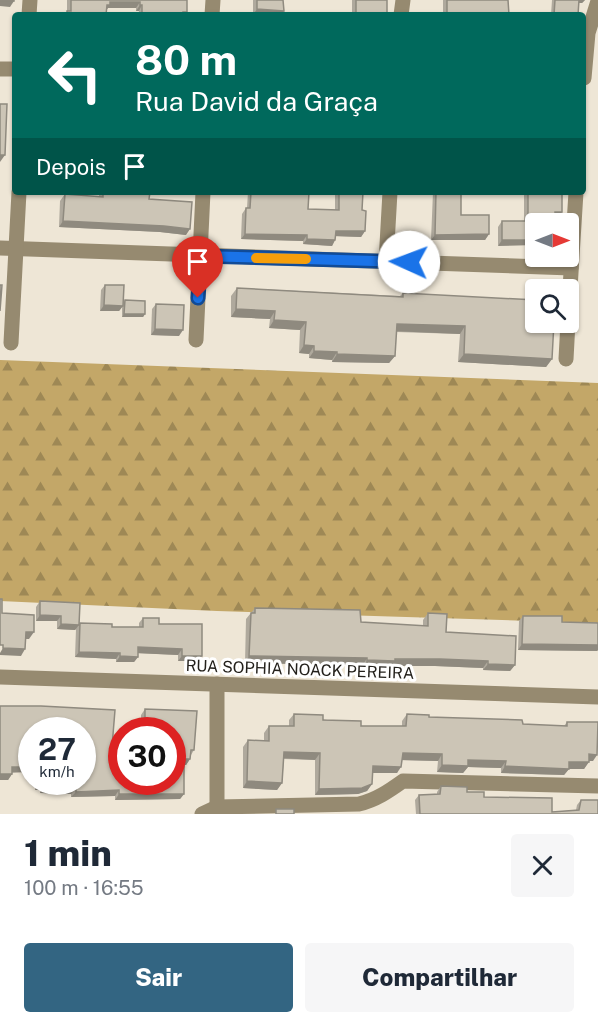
<!DOCTYPE html>
<html lang="pt">
<head>
<meta charset="utf-8">
<style>
	body { margin:0; font-family:"Public Sans",sans-serif; background:#f6f6f7; color:#1f2937; height:100vh; display:flex; flex-direction:column; font-size:22px; white-space:nowrap }
	* { box-sizing:border-box; margin:0 }
	p { font-size:20px; color:#747a83 }
	.icon { flex:none; width:33px; height:33px; fill:none; stroke:currentColor; stroke-width:2; stroke-linecap:round; stroke-linejoin:round }
	.map { position:relative; height:814px; overflow:hidden }
	.panel { display:flex; flex-direction:column; background:#fff; flex:1 }
	.panel>* { flex:none }
	.guide { position:absolute; left:12px; top:12px; width:574px; height:183px; border-radius:6px; box-shadow:0 2px 4px #0004; background:#00695c; color:#fff; overflow:hidden }
	.needle { width:39px; rotate:90deg }
	.tools { position:absolute; left:525px; top:213px; display:grid; gap:12px }
	.tools a { display:grid; place-items:center; width:54px; height:54px; border-radius:6px; background:#fff; box-shadow:0 2px 4px #0004; font-size:30px }
	.speed { position:absolute; left:18px; top:717px; display:flex; gap:12px; font-size:30px; font-weight:700; text-align:center }
	.speed>* { display:grid; place-content:center; width:78px; height:78px; border-radius:50%; background:#fff; box-shadow:0 2px 4px #0004; line-height:1 }
	.speed small { font-size:15px; font-weight:400 }
	.speed .limit { border:9px solid #d22; background:#fff; color:#111 }
	.pin { position:absolute; display:grid; place-items:center; width:51px; height:51px; color:#fff; margin:-62px -26px; border-radius:50% 50% 50% 0; rotate:-45deg; box-shadow:0 0 6px #0007 }
	.pin .icon { rotate:45deg }
	.me { position:absolute; width:66px; margin:-33px; rotate:272deg; stroke-linejoin:round; filter:drop-shadow(0 0 4px #0008) }
	.turn { display:flex; align-items:center; gap:21px; height:126px; padding:0 24px; font-size:27px }
	.turn .icon { width:78px; height:78px; stroke-width:2.5 }
	.turn b { display:block; font-size:42px; line-height:51px }
	.then { display:flex; align-items:center; height:57px; padding:0 24px; background:#0003; gap:12px; font-size:22px }
	.round { display:grid; place-items:center; flex:none; width:63px; height:63px; border-radius:6px; background:#f6f6f7 }
	.headline { display:flex; align-items:center; justify-content:space-between; height:102px; padding:0 24px }
	h1 { font-size:36px; font-weight:800; line-height:45px }
	.cta { display:flex; gap:12px; margin-top:auto; padding:12px 24px }
	.cta a { flex:1; height:69px; border-radius:6px; background:#336582; color:#fff; font-size:24px; font-weight:800; line-height:69px; text-align:center }
	.cta a+a { background:#f6f6f7; color:#1f2937 }
	.map>svg:first-child { display:block }
	.forest { fill:url(#forest-firs) }
	.lines { fill:none; stroke-linecap:round; stroke-linejoin:round }
	.minor { stroke:#968a70; stroke-width:15 }
	.wall { fill:#afa99d }
	.shaded-wall { fill:#8f8a7f }
	.building { fill:#ccc5b6; stroke:#8f8a7f; stroke-width:1.5 }
	.route-casing { stroke:#114b97; stroke-width:15 }
	.route { stroke:#1a73e8; stroke-width:10 }
	.slow { stroke:#f59e0b; stroke-width:10 }
	.labels { text-anchor:middle; stroke-width:6; stroke-linejoin:round; paint-order:stroke }
	.street-label { font-size:16px; fill:#23201b; stroke:#fff }
</style>
</head>
<body>
<div class="map">
<svg width="598" height="814" viewBox="0 0 598 814">
	<defs>
		<pattern id="forest-firs" width="22" height="20" patternUnits="userSpaceOnUse" patternTransform="scale(1.5)"><rect width="22" height="20" fill="#c3a768"/><path d="M5 1l3.5 6h-7zM16 11l3.5 6h-7z" fill="#9e8855"/></pattern>
	</defs>
	<rect width="100%" height="100%" fill="#eee6d6"/>
	<path class="forest" d="M0 360 598 383V623L217 611 0 601Z"/>
	<g class="lines">
		<g class="minor">
			<path d="M29 15 30 0"/>
			<path d="M212 15 213 0"/>
			<path d="M401 15 403 0"/>
			<path d="M0 69H15"/>
			<path d="M584 78 588 33 598 1"/>
			<path d="M0 248 571 268"/>
			<path d="M386 262 390 192"/>
			<path d="M568 321 576 192"/>
			<path d="M196 340 203 192"/>
			<path d="M11 343 19 192"/>
			<path d="M566 359 568 322"/>
			<path d="M0 677 598 697"/>
			<path d="M202 814 217 807 359 804C376 800 389 791 403 781L598 786"/>
			<path d="M217 814V684"/>
		</g>
	</g>
	<g class="wall">
		<path d="M67 0H187V12L184 15H138L139 11H136V8H108L106 10V15H65L67 12Z"/>
		<path d="M253 0H283L284 11 281 15H253Z"/>
		<rect x="352" y="0" width="35" height="15"/>
		<path d="M443 0H508L509 15H443Z"/>
		<path d="M552 0H585L582 3H579L578 15H551Z"/>
		<path d="M99 192H150L149 199 186 235 160 232 59 227 60 201 65 194 99 197Z"/>
		<path d="M248 192H309L308 209 335 210V192H363L362 210 365 231 361 237 336 236 335 240 332 246 303 244V241L241 239 242 214 246 208H247Z"/>
		<path d="M433 192H461V215L489 234 485 240H431Z"/>
		<path d="M524 192H562V212L558 217H555L498 246V227L502 221H524Z"/>
		<path d="M105 285 123 302 125 300 145 314 143 317H122V307L119 311H100L101 290Z"/>
		<path d="M237 288 400 296 403 293 552 359 546 367 458 362 460 334 396 332 395 356 389 363 332 362V360L309 358V354L299 353 300 330 269 328 270 319 231 317V296Z"/>
		<path d="M156 304 179 336 151 335 152 309Z"/>
		<path d="M40 601 79 624 80 623 112 627H139V623L143 618 159 624 198 661H178V655L138 653V657L134 662H116V659L75 657 76 629 75 630 57 629V621H36V607Z"/>
		<path d="M255 608 361 622 423 626V620L428 613 446 632 515 665 510 671 483 670V668L435 666H392L391 668 363 667V665L245 663 246 619Z"/>
		<path d="M523 616 562 622 598 623V650L597 651 518 650 519 621Z"/>
		<path d="M0 706H41L115 710 111 759 122 760V782H172V730H141V715L145 709 197 711 194 750 191 755 190 759 186 765H184V794L180 799 115 800V796L71 797V794L40 793 41 790H35V782H82V730H32V772L12 773V774L8 780H0Z"/>
		<path d="M294 714 361 726H402V721L407 714 429 717 523 724 564 726 567 722 593 761H589L584 769H569L564 775 501 773V768L468 767 463 773 437 772 438 761 402 760 397 773H372V784L367 791 358 794 315 795V760L284 759 282 783 277 790 243 788V747L248 740 264 741V733L269 726H289V720Z"/>
		<path d="M441 786 484 797 552 812 576 810 577 805 581 800 598 814H416L415 800 419 795 437 794V792Z"/>
	</g>
	<g class="shaded-wall">
		<path d="M578 0H585L582 3H576Z"/>
		<path d="M0 1H14L10 7 0 6Z"/>
		<path d="M110 2H140L136 8H108L106 10 107 5Z"/>
		<path d="M140 5H142L139 11H136Z"/>
		<path d="M257 9 284 11 281 15H253Z"/>
		<path d="M0 155H5L0 162Z"/>
		<path d="M555 212H562L558 217H551Z"/>
		<path d="M63 221 164 226 190 229 186 235 160 232 59 227Z"/>
		<path d="M336 231H365L361 237 332 236Z"/>
		<path d="M245 234 307 235 303 241 241 239Z"/>
		<path d="M489 234 485 240H431L435 235Z"/>
		<path d="M307 239 335 240 332 246 303 244Z"/>
		<path d="M502 240H536V245L498 246Z"/>
		<path d="M104 305 123 306 119 311H100Z"/>
		<path d="M236 309 275 311 270 319 231 317Z"/>
		<path d="M124 314H145L143 317H122Z"/>
		<path d="M274 320 306 322 300 330 269 328Z"/>
		<path d="M397 324 465 326 460 334 391 331Z"/>
		<path d="M155 329 183 330 179 336 151 335Z"/>
		<path d="M304 345 314 346 309 354 299 353Z"/>
		<path d="M314 351 337 352 332 360 309 358Z"/>
		<path d="M337 354 395 356 389 363 332 362Z"/>
		<path d="M464 354 552 359 546 367 458 362Z"/>
		<path d="M40 615 61 616 57 621H36Z"/>
		<path d="M61 624 79 625 75 630 57 629Z"/>
		<path d="M26 632H34L29 639H21Z"/>
		<path d="M522 644 598 645V650L597 651 518 650Z"/>
		<path d="M138 647 182 649 178 655 134 653Z"/>
		<path d="M3 648 25 649 21 656 0 655V653Z"/>
		<path d="M79 652 120 653 116 659 75 657Z"/>
		<path d="M120 656 138 657 134 662H116Z"/>
		<path d="M182 656H202L198 661H178Z"/>
		<path d="M249 656 367 658 363 665 245 663Z"/>
		<path d="M440 659 488 661 483 668 435 666H392L391 668 363 667 367 660Z"/>
		<path d="M488 664 515 665 510 671 483 670Z"/>
		<path d="M284 752 320 753 315 760 280 758Z"/>
		<path d="M403 753 442 754 438 761 399 760Z"/>
		<path d="M589 754 597 755 593 761H584Z"/>
		<path d="M184 759H190L186 765H180Z"/>
		<path d="M468 760 506 761 501 768 468 767 463 773 437 772 442 765Z"/>
		<path d="M569 762H589L584 769H569L564 775 501 773 505 766Z"/>
		<path d="M373 766 401 767 397 773H368Z"/>
		<path d="M12 767H32V772H8Z"/>
		<path d="M0 774H12L8 780H0Z"/>
		<path d="M247 781 282 783 277 790 243 788Z"/>
		<path d="M39 784 45 785 41 790H35Z"/>
		<path d="M372 784 367 791 358 794 315 795 319 789Z"/>
		<path d="M44 787 76 788 71 794 40 793Z"/>
		<path d="M119 790 115 796 71 797 76 792Z"/>
		<path d="M119 794H184L180 799 115 800Z"/>
	</g>
	<g class="building">
		<rect x="0" y="0" width="14" height="1"/>
		<path d="M71 0H187V12H183V15H142V5H140V2H110V5H107L106 15H67V11H71Z"/>
		<path d="M257 0H283L284 11 257 9Z"/>
		<rect x="356" y="0" width="31" height="15"/>
		<path d="M447 0H508L509 15H447Z"/>
		<path d="M555 0H579L578 15H554Z"/>
		<path d="M0 104H7L5 155H0Z"/>
		<path d="M103 192H150L149 199 192 202 190 229 164 226 63 221 65 194 103 197Z"/>
		<path d="M251 192H309L308 209 339 210V192H363L362 210 366 211 365 231H336L335 240 307 239V235L245 234 246 208H250Z"/>
		<path d="M436 192H461V215H489V234L435 235Z"/>
		<path d="M528 192H562V212H555V224H536V240H502V221H528Z"/>
		<path d="M0 285H2L0 311Z"/>
		<path d="M105 285H124L123 306 104 305Z"/>
		<path d="M237 288 403 297V293L536 300V322H554L552 359 464 354 465 326 397 324 395 356 337 354V352L314 351V346L304 345 306 322 274 320 275 311 236 309Z"/>
		<path d="M125 300 145 301V314H124Z"/>
		<path d="M156 304 184 305 183 330 155 329Z"/>
		<path d="M0 599H2V613L34 615V632H26L25 649 3 648V645H0Z"/>
		<path d="M40 601 80 603 79 625 61 624V616L40 615Z"/>
		<path d="M255 608 360 610 361 622 428 626V613L447 614 446 632 516 636 515 665 488 664V661L440 659H395V661L367 660V658L249 656 251 613H255Z"/>
		<path d="M523 616H562V622L598 623V645L522 644Z"/>
		<path d="M143 618H159V624H202V656H182V649L138 647V657L120 656V653L79 652 80 623 112 624V627H143Z"/>
		<path d="M0 706H41L115 710 111 759 122 760V782H172V730H145V709L197 711 194 750H191L190 759H184V794H119V790L76 792V788L44 787 45 785 39 784V782H82V730H32V767H12V774H0Z"/>
		<path d="M294 714 323 715V720L361 721V726H406L407 714 429 715V717L522 720 523 724 567 726V722H598L597 755 589 754V762H569V769L505 766 506 761 468 760V766L442 765V754L403 753 401 767 373 766 372 784 362 788 319 789 320 753 284 752 282 783 247 781 248 740 269 741V726H294Z"/>
		<path d="M441 786 467 787V792H484V797L552 798V812L579 810 581 800H598V814H420L419 795 440 794Z"/>
		<rect x="276" y="809" width="18" height="5"/>
	</g>
	<g class="lines">
		<defs>
			<path id="route" d="M198 298 201 256 409 262"/>
		</defs>
		<use href="#route" class="route-casing"/>
		<use href="#route" class="route"/>
		<path class="slow" d="M256 258 306 259"/>
	</g>
	<g class="labels">
		<g class="street-label">
			<text transform="translate(300 669) rotate(2)" y="6">RUA SOPHIA NOACK PEREIRA</text>
		</g>
	</g>
</svg>
<div class="tools">
<a><svg class="needle" viewBox="-14 -14 28 28"><path d="M0-13l5 13h-10z" fill="#e53935"/><path d="M0 13l5-13h-10z" fill="#747a83"/></svg></a>
<a><svg class="icon" aria-label="search" viewBox="0 0 24 24"><circle cx="10" cy="10" r="6"/><path d="M15 15l6 6"/></svg></a>
</div>
<div class="speed"><div>27<small>km/h</small></div><div class="limit">30</div></div>
<div class="pin" style="left:198px;top:298px;background:#d93025"><svg class="icon" aria-label="arrive" viewBox="0 0 24 24"><path d="M6 21V4h12l-3 4 3 4H6"/></svg></div>
<svg class="me" style="left:409px;top:262px" viewBox="-20 -20 40 40"><circle r="19" fill="#fff"/><path d="M0-13L10 11 0 6-10 11z" fill="#1a73e8"/></svg>
<div class="guide">
<div class="turn"><svg class="icon" aria-label="left" viewBox="0 0 24 24"><path d="M17 20v-9H6M10 6l-5 5 5 5"/></svg><div><b>80 m</b>Rua David da Graça</div></div>
<div class="then">Depois<svg class="icon" aria-label="arrive" viewBox="0 0 24 24"><path d="M6 21V4h12l-3 4 3 4H6"/></svg></div>
</div>
</div>
<section class="panel">
<div class="headline"><div><h1>1 min</h1><p>100 m · 16:55</p></div><a class="round"><svg class="icon" aria-label="close" viewBox="0 0 24 24"><path d="M6 6l12 12M18 6L6 18"/></svg></a></div>
<div class="cta"><a>Sair</a><a>Compartilhar</a></div>
</section>
</body>
</html>
